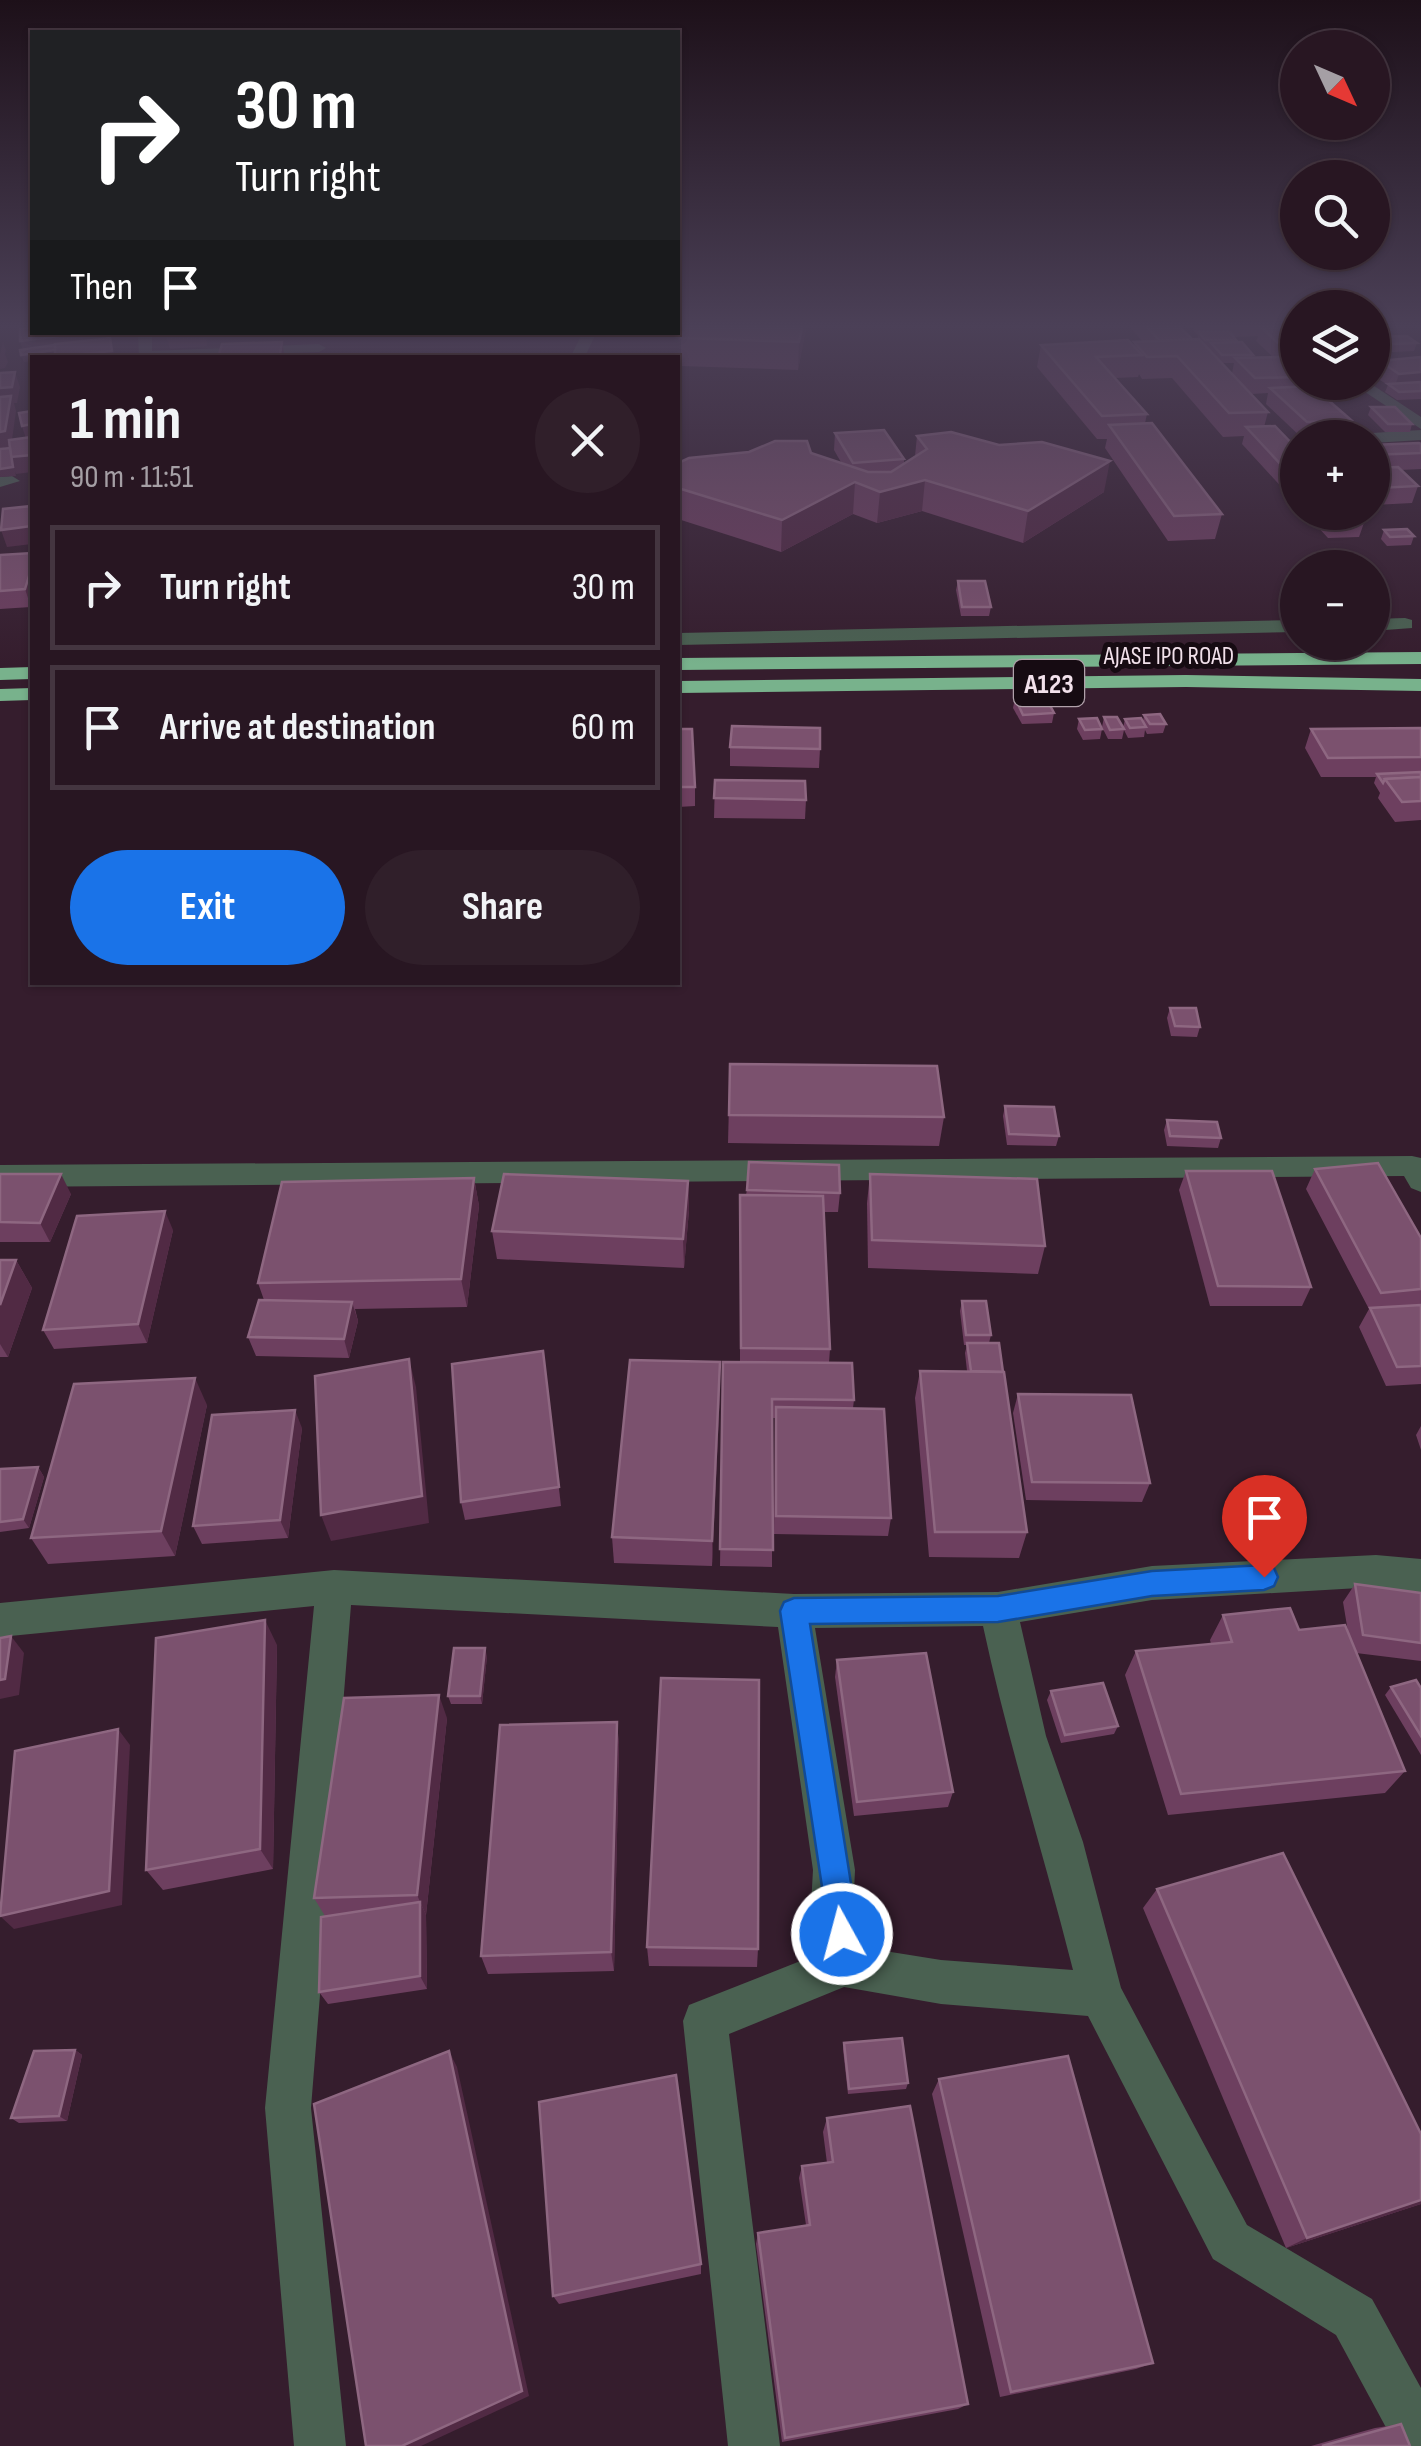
<!DOCTYPE html>
<html lang="en">
<head>
<meta charset="utf-8">
<style>
	body { margin:0; font-family:"Sofia Sans Condensed",sans-serif; background:#301f2a; color:#f1f3f6; height:100vh; display:flex; flex-direction:column; font-size:38px; white-space:nowrap }
	* { box-sizing:border-box; margin:0 }
	p { font-size:32px; color:#a59fa5 }
	.icon { flex:none; width:55px; height:55px; fill:none; stroke:currentColor; stroke-width:2; stroke-linecap:round; stroke-linejoin:round }
	.map { position:relative; flex:1; overflow:hidden }
	.drawer { position:absolute; left:30px; top:355px; width:650px; height:630px; display:flex; flex-direction:column; background:#281622; border-radius:0px; box-shadow:0 2px 8px #0004,0 0 0 2px #443540 }
	.drawer>* { flex:none }
	.guide { position:absolute; left:30px; top:30px; width:650px; height:305px; border-radius:0px; box-shadow:0 2px 8px #0004,0 0 0 2px #443540; background:#202124; color:#fff; overflow:hidden }
	.needle { width:65px; rotate:134deg }
	.tools { position:absolute; left:1280px; top:30px; display:grid; gap:20px }
	.tools a { display:grid; place-items:center; width:110px; height:110px; border-radius:50%; background:#281622; box-shadow:0 2px 8px #0004,0 0 0 2px #443540; font-size:50px }
	.pin { position:absolute; display:grid; place-items:center; width:85px; height:85px; color:#fff; margin:-102px -42px; border-radius:50% 50% 50% 0; rotate:-45deg; box-shadow:0 0 10px #0007 }
	.pin .icon { rotate:45deg }
	.me { position:absolute; width:110px; margin:-55px; rotate:353deg; stroke-linejoin:round; filter:drop-shadow(0 0 8px #0008) }
	.turn { display:flex; align-items:center; gap:35px; height:210px; padding:0 40px; font-size:45px }
	.turn .icon { width:130px; height:130px; stroke-width:2.5 }
	.turn b { display:block; font-size:70px; line-height:85px }
	.then { display:flex; align-items:center; height:95px; padding:0 40px; background:#0003; gap:20px; font-size:38px }
	.round { display:grid; place-items:center; flex:none; width:105px; height:105px; border-radius:52px; background:#301f2a }
	.headline { display:flex; align-items:center; justify-content:space-between; height:170px; padding:0 40px }
	h1 { font-size:60px; font-weight:700; line-height:75px }
	.action { display:flex; gap:20px; margin-top:auto; padding:20px 40px }
	.action a { flex:1; height:115px; border-radius:60px; background:#1a73e8; color:#fff; font-size:40px; font-weight:700; line-height:115px; text-align:center }
	.action a+a { background:#301f2a; color:#f1f3f6 }
	ul { padding:0; list-style:none }
	li { display:flex; align-items:center; gap:30px; height:125px; margin:0 20px 15px; padding:0 20px; border:5px solid #443540; border-radius:0px }
	li div { flex:1 }
	li b { display:block; font-size:38px }
	li em { font-style:normal }
	.map>svg:first-child { display:block }
	.lines { fill:none; stroke-linecap:round; stroke-linejoin:round }
	.minor { fill:#4a6151; fill-rule:evenodd }
	.highway { fill:#78b28c; fill-rule:evenodd }
	.wall { fill:#6d3f5f; fill-rule:evenodd }
	.shaded-wall { fill:#512a44 }
	.building { fill:#7b516e; stroke:#8e6781; stroke-width:2.5 }
	.route { fill:#1a73e8; stroke:#114b97; stroke-width:2.5 }
	.labels { text-anchor:middle; stroke-width:10; stroke-linejoin:round; paint-order:stroke }
	.far-street-label { font-size:25px; fill:#f2e1eb; stroke:#160b12 }
	.shield { fill:#160b12; stroke:#b0a1aa; stroke-width:2.5 }
	.shield-label { font-size:28px; font-weight:bold; fill:#f2e1eb }
</style>
</head>
<body>
<div class="map">
<svg width="1421" height="2446" viewBox="0 0 1421 2446">
	<rect width="100%" height="100%" fill="#351d2d"/>
	<g class="lines">
		<g class="minor">
			<path d="M138 332H152V351L319 344 326 348 319 352 139 358Z"/>
			<path d="M583 332H597L584 358H570Z"/>
			<path d="M1350 382H1368L1421 417V429Z"/>
			<path d="M1421 430V440L1372 443V438H1365L1372 433Z"/>
			<path d="M1298 438V448L1286 443 1288 440Z"/>
			<path d="M0 477 12 476 20 481 0 487Z"/>
			<path d="M1405 618 1412 620V628L1372 631V619Z"/>
			<path d="M1298 620V632L678 645V633Z"/>
			<path d="M1412 1156 1421 1158V1192L1411 1188 1404 1176 0 1187V1165Z"/>
			<path d="M1376 1555 1421 1559V1593L1376 1587 1152 1600 1020 1622 1046 1736 1083 1842 1121 1988 1247 2225 1372 2299 1421 2388V2446H1396L1336 2335 1213 2259 1088 2016 941 2004 844 1987 729 2034 780 2446H728L683 2021 689 2005 808 1958 813 1870 778 1627 351 1605 311 2108 346 2446H294L265 2108 314 1606 0 1637V1603L334 1570 794 1594 998 1592 1152 1566ZM983 1626C1008 1743 1044 1855 1073 1970L941 1960 866 1948 864 1931 853 1914 855 1870 815 1628Z"/>
		</g>
		<g class="highway">
			<path d="M1421 652V664L678 670V658Z"/>
			<path d="M32 667V679L0 680V668Z"/>
			<path d="M1186 675 1421 679V691L1186 687 678 693V681Z"/>
			<path d="M32 688V700L0 701V689Z"/>
		</g>
	</g>
	<g class="wall">
		<path d="M807 323 798 370 681 366V338Z"/>
		<path d="M1126 323H1176L1193 340H1198V336L1193 330 1194 328H1190L1184 323H1285L1284 325 1298 326V358H1283L1295 370 1298 365V382H1300L1299 386H1307L1306 382H1340L1338 391 1319 392 1351 420 1346 436 1302 438 1266 404 1268 393 1251 394 1268 412 1264 427 1298 450V505L1242 444 1244 436 1223 437 1172 378 1142 379 1139 374 1138 377 1115 378 1147 414 1145 423 1222 514 1215 539 1168 541 1105 448 1107 439H1097L1037 367 1041 345 1134 346V342H1143ZM1258 336 1256 341 1273 357 1252 358 1253 355 1236 343V340L1234 337ZM1222 363H1234L1232 373Z"/>
		<path d="M1372 337 1417 343 1414 351 1372 353Z"/>
		<path d="M282 342 285 358H218Z"/>
		<path d="M1421 357V399L1397 400 1385 392 1388 385 1375 377 1380 361Z"/>
		<path d="M1371 407 1412 424 1410 432H1385L1368 415Z"/>
		<path d="M835 433 904 459V464L915 456 917 436 1104 492 1023 543 922 511 877 523 853 514 781 552 678 519V463L811 453 842 464 834 450Z"/>
		<path d="M1421 444V469L1400 470 1418 486 1412 503 1374 505 1372 445Z"/>
		<path d="M1304 512H1358L1365 520 1359 537 1328 538Z"/>
		<path d="M1384 530 1414 536 1411 545 1387 546 1381 539Z"/>
		<path d="M32 553V603L31 607 0 609V555Z"/>
		<path d="M958 581 991 607 989 616H961L956 590Z"/>
		<path d="M1015 698 1054 713 1052 723 1022 724 1013 708Z"/>
		<path d="M1144 715 1166 724 1163 733 1147 734 1145 730 1144 737 1128 738 1124 730 1122 739H1108L1102 727 1104 717 1123 728 1125 719 1143 722Z"/>
		<path d="M1079 719 1102 729 1100 739 1083 740 1077 729Z"/>
		<path d="M1421 728V820L1395 822 1378 798 1380 793 1374 783 1376 777H1321L1305 748 1311 729Z"/>
		<path d="M678 729 695 787V806L678 807Z"/>
		<path d="M730 747 820 749 819 768 730 766Z"/>
		<path d="M715 780 806 800 805 819 714 818Z"/>
		<path d="M1170 1008 1200 1027 1197 1037 1171 1036 1167 1018Z"/>
		<path d="M730 1064 944 1117 939 1146 728 1143Z"/>
		<path d="M1005 1106 1059 1136 1056 1146 1007 1145 1003 1116Z"/>
		<path d="M1167 1120 1221 1138 1218 1148 1167 1146 1164 1130Z"/>
		<path d="M1315 1169 1421 1238V1384L1386 1386 1359 1327 1369 1309 1306 1189Z"/>
		<path d="M1186 1171 1311 1287 1302 1306H1210L1179 1190Z"/>
		<path d="M0 1174 71 1194 50 1242H0Z"/>
		<path d="M870 1174 1045 1246 1038 1274 868 1268 867 1203Z"/>
		<path d="M474 1178 479 1206 467 1307 355 1309 358 1321 349 1358 256 1356 248 1337 264 1300 258 1283Z"/>
		<path d="M688 1181 689 1210 684 1268 497 1259 492 1231Z"/>
		<path d="M747 1190 840 1193 838 1212H823L830 1349 829 1363 854 1400 853 1408 891 1518 888 1536 774 1534 775 1418H772V1567L720 1566 723 1362H740V1224Z"/>
		<path d="M173 1230 147 1343 54 1349 43 1330Z"/>
		<path d="M0 1260H16L32 1288 8 1357H0Z"/>
		<path d="M962 1301 991 1335 989 1343 1027 1532 1019 1558 929 1557 915 1398 920 1371H967L965 1353 967 1345H964L960 1311Z"/>
		<path d="M543 1351 561 1506 465 1520 461 1502Z"/>
		<path d="M720 1390 712 1566 614 1563 612 1537Z"/>
		<path d="M1018 1394 1150 1483 1142 1502 1026 1500 1013 1413Z"/>
		<path d="M207 1405 175 1556 48 1564 31 1538Z"/>
		<path d="M1421 1426V1450L1416 1435Z"/>
		<path d="M302 1428 288 1538 202 1544 193 1526Z"/>
		<path d="M38 1467 44 1477 29 1528 0 1532V1469Z"/>
		<path d="M1355 1584 1421 1593V1661L1356 1653 1405 1771 1385 1793 1168 1815 1125 1675 1136 1651 1211 1644 1210 1640 1223 1615 1299 1630 1348 1632 1343 1602Z"/>
		<path d="M277 1645 273 1869 163 1890 146 1870Z"/>
		<path d="M487 1656 482 1704H451L448 1696Z"/>
		<path d="M837 1660 953 1792 948 1807 854 1816 835 1677Z"/>
		<path d="M1391 1687 1421 1688V1755L1385 1695Z"/>
		<path d="M1051 1691 1118 1726 1114 1734 1061 1743 1047 1700Z"/>
		<path d="M447 1718 426 1915 427 1989 328 2004 319 1992 325 1916 314 1898Z"/>
		<path d="M617 1722 619 1745 614 1971 488 1974 481 1956Z"/>
		<path d="M1157 1889 1421 2204 1286 2248 1143 1908Z"/>
		<path d="M647 1947 758 1949 757 1967 649 1966Z"/>
		<path d="M844 2043 908 2083 906 2089 848 2094 843 2049Z"/>
		<path d="M75 2050 82 2055 67 2121 19 2123 11 2118Z"/>
		<path d="M939 2079 1153 2363 1136 2369 1000 2397 932 2094Z"/>
		<path d="M827 2118 968 2404 958 2409 782 2442 756 2244 758 2233 806 2225 799 2178 802 2166 827 2163 823 2132Z"/>
		<path d="M701 2264V2274L559 2304 553 2296Z"/>
		<path d="M1401 2424 1410 2446H1311L1375 2428Z"/>
	</g>
	<g class="shaded-wall">
		<path d="M803 323H807L798 370 799 342Z"/>
		<path d="M188 332H206L207 346 170 349 166 334Z"/>
		<path d="M81 333 85 347 110 338 115 358H32V361L24 362 21 355 24 354 20 341Z"/>
		<path d="M3 342 6 350 3 361 5 354 8 362 5 368 0 369V354Z"/>
		<path d="M282 342 285 358H280V354Z"/>
		<path d="M15 372 20 387 17 403H14L16 411 11 447 0 448V388Z"/>
		<path d="M1421 372V387L1394 389 1399 374Z"/>
		<path d="M32 424V441L27 442 22 426Z"/>
		<path d="M32 454V472L16 474 15 471 16 476 0 477V469L11 457Z"/>
		<path d="M1110 461 1104 492 1023 543 1028 511Z"/>
		<path d="M925 480 922 511 877 523 880 492Z"/>
		<path d="M855 482 853 514 781 552 782 520Z"/>
		<path d="M32 526V544L7 547 1 530Z"/>
		<path d="M32 566V603L31 607 25 589Z"/>
		<path d="M61 1174 71 1194 50 1242 40 1223Z"/>
		<path d="M474 1178 479 1206 467 1307 461 1279Z"/>
		<path d="M688 1181 689 1210 684 1268 683 1239Z"/>
		<path d="M165 1211 173 1230 147 1343 138 1324Z"/>
		<path d="M16 1260 32 1288 8 1357 0 1344V1305Z"/>
		<path d="M352 1302 358 1321 349 1358 344 1339Z"/>
		<path d="M409 1359 416 1387 429 1523 331 1541 321 1515Z"/>
		<path d="M720 1362V1390L712 1566V1541Z"/>
		<path d="M195 1378 207 1405 175 1556 161 1531Z"/>
		<path d="M295 1410 302 1428 288 1538 280 1520Z"/>
		<path d="M38 1467 44 1477 29 1528 23 1519Z"/>
		<path d="M265 1620 277 1645 273 1869 260 1849Z"/>
		<path d="M11 1636 24 1653 19 1695 0 1699V1680Z"/>
		<path d="M485 1648 487 1656 482 1704 480 1696Z"/>
		<path d="M439 1695 447 1718 426 1915 417 1895Z"/>
		<path d="M617 1722 619 1745 614 1971 611 1952Z"/>
		<path d="M118 1729 130 1745 122 1905 14 1929 0 1916Z"/>
		<path d="M420 1902 426 1915 427 1989 420 1976Z"/>
		<path d="M75 2050 82 2055 67 2121 59 2116Z"/>
		<path d="M449 2051 457 2067 529 2396 421 2446H402Z"/>
		<path d="M1421 2200V2204L1286 2248 1307 2238Z"/>
	</g>
	<g class="building">
		<path d="M686 323H803L799 342 681 338Z"/>
		<path d="M1143 323H1176L1193 340 1160 341Z"/>
		<path d="M1296 325 1298 343H1278L1260 326Z"/>
		<path d="M32 327V332L81 333 20 341V329Z"/>
		<path d="M1199 332H1230L1236 340H1205Z"/>
		<path d="M1407 336 1417 343 1372 345V337Z"/>
		<path d="M110 338 112 351 55 357V344Z"/>
		<path d="M1199 339 1268 412 1229 413 1177 356 1147 357 1134 342Z"/>
		<path d="M1128 340 1142 355 1096 357 1147 414 1102 416 1041 345Z"/>
		<path d="M282 342 280 354 218 358 222 344Z"/>
		<path d="M1242 342 1253 355H1222L1211 343Z"/>
		<path d="M55 345V350L21 355 20 350Z"/>
		<path d="M1281 357 1298 372V377L1255 378 1235 358Z"/>
		<path d="M1421 357V372L1399 374 1380 361Z"/>
		<path d="M15 372 12 387 0 388V373Z"/>
		<path d="M1421 382V391L1399 392 1388 384Z"/>
		<path d="M1312 386 1351 420 1307 422 1270 388Z"/>
		<path d="M11 396 5 431 0 432V397Z"/>
		<path d="M1371 407H1395L1412 424H1388Z"/>
		<path d="M32 411V424L22 426 19 413Z"/>
		<path d="M1152 423 1222 514 1174 516 1109 425Z"/>
		<path d="M1275 426 1298 450V483L1246 427Z"/>
		<path d="M884 430 904 459 853 463 835 433Z"/>
		<path d="M951 432 999 445 1042 442 1110 461 1028 511 925 480 880 492 855 482 782 520 678 488V463L689 458 749 452 775 441H807L811 453 868 472H891L927 449 917 436Z"/>
		<path d="M32 437V455L11 457 9 440Z"/>
		<path d="M1419 443 1421 444V453L1372 455V445Z"/>
		<path d="M10 448 13 467 0 469V449Z"/>
		<path d="M1398 467 1418 486 1379 488 1372 481V468Z"/>
		<path d="M32 506V526L1 530 3 509Z"/>
		<path d="M1325 512H1358L1365 520 1333 521Z"/>
		<path d="M1407 529 1414 536 1390 537 1384 530Z"/>
		<path d="M32 553V566L25 589 0 591V555Z"/>
		<path d="M958 581H985L991 607H962Z"/>
		<path d="M1045 696 1054 713 1023 715 1015 698Z"/>
		<path d="M1160 714 1166 724H1150L1144 715Z"/>
		<path d="M1104 717H1117L1124 729 1110 730Z"/>
		<path d="M1097 718 1102 729 1085 730 1079 719Z"/>
		<path d="M1141 718 1146 727 1130 728 1125 719Z"/>
		<path d="M732 726 820 728V749L730 747Z"/>
		<path d="M1421 728V757L1328 758 1311 729Z"/>
		<path d="M678 729H692L695 787H678Z"/>
		<path d="M1421 772V777L1385 779 1383 783 1377 774Z"/>
		<path d="M1421 777V801L1402 802 1385 779Z"/>
		<path d="M715 780 805 781 806 800 714 798Z"/>
		<path d="M1170 1008H1196L1200 1027 1175 1026Z"/>
		<path d="M730 1064 937 1066 944 1117 729 1115Z"/>
		<path d="M1005 1106 1054 1107 1059 1136 1009 1134Z"/>
		<path d="M1167 1120 1217 1122 1221 1138 1170 1136Z"/>
		<path d="M749 1162 839 1165 840 1193 747 1190Z"/>
		<path d="M1378 1163 1421 1238V1289L1381 1293 1315 1169Z"/>
		<path d="M1186 1171H1272L1311 1287 1218 1286Z"/>
		<path d="M0 1174H61L40 1223 0 1222Z"/>
		<path d="M504 1174 688 1181 683 1239 492 1231Z"/>
		<path d="M870 1174 1037 1179 1045 1246 872 1240Z"/>
		<path d="M474 1178 461 1279 258 1283 282 1182Z"/>
		<path d="M740 1195 823 1196 830 1349 741 1348Z"/>
		<path d="M165 1211 138 1324 43 1330 77 1216Z"/>
		<path d="M0 1260H16L0 1305Z"/>
		<path d="M259 1300 352 1302 344 1339 248 1337Z"/>
		<path d="M962 1301H986L991 1335H966Z"/>
		<path d="M1421 1305V1366L1397 1367 1370 1308Z"/>
		<path d="M967 1343H999L1003 1372 971 1371Z"/>
		<path d="M543 1351 559 1487 461 1502 452 1364Z"/>
		<path d="M409 1359 422 1496 321 1515 315 1376Z"/>
		<path d="M630 1360 720 1362 712 1541 612 1537Z"/>
		<path d="M723 1362 852 1363 854 1400 772 1399 773 1550 720 1549Z"/>
		<path d="M920 1371 1004 1372 1027 1532H935Z"/>
		<path d="M195 1378 161 1531 31 1538 74 1384Z"/>
		<path d="M1018 1394 1131 1395 1150 1483 1032 1482Z"/>
		<path d="M776 1407 884 1409 891 1518 776 1516Z"/>
		<path d="M295 1410 280 1520 193 1526 212 1415Z"/>
		<path d="M38 1467 23 1519 0 1522V1469Z"/>
		<path d="M1355 1584 1421 1593V1643L1363 1635Z"/>
		<path d="M1290 1608 1299 1630 1345 1625 1405 1771 1181 1794 1136 1651 1232 1642 1223 1615Z"/>
		<path d="M265 1620 260 1849 146 1870 156 1638Z"/>
		<path d="M11 1636 5 1679 0 1680V1638Z"/>
		<path d="M454 1648H485L480 1696H448Z"/>
		<path d="M926 1653 953 1792 857 1802 837 1660Z"/>
		<path d="M661 1678 759 1680 758 1949 647 1947Z"/>
		<path d="M1416 1680 1421 1688V1736L1391 1687Z"/>
		<path d="M1103 1683 1118 1726 1065 1735 1051 1691Z"/>
		<path d="M439 1695 417 1895 314 1898 344 1698Z"/>
		<path d="M617 1722 611 1952 481 1956 500 1725Z"/>
		<path d="M118 1729 109 1891 0 1916 15 1751Z"/>
		<path d="M1283 1853 1421 2134V2200L1307 2238 1157 1889Z"/>
		<path d="M420 1902V1976L319 1992 321 1917Z"/>
		<path d="M902 2038 908 2083 849 2089 844 2043Z"/>
		<path d="M75 2050 59 2116 11 2118 34 2051Z"/>
		<path d="M449 2051 522 2391 402 2446H366L314 2104Z"/>
		<path d="M1068 2056 1153 2363 1011 2392 939 2079Z"/>
		<path d="M676 2075 701 2264 553 2296 539 2102Z"/>
		<path d="M910 2106 968 2404 785 2438 758 2233 810 2225 802 2166 833 2162 827 2118Z"/>
		<path d="M1401 2424 1410 2446H1322Z"/>
	</g>
	<linearGradient id="sky" x2="0" y2="1"><stop stop-color="#1d1019"/><stop offset="0.49" stop-color="#4b4057"/><stop offset="1" stop-color="#4b4057" stop-opacity="0"/></linearGradient>
	<rect width="1421" height="665" fill="url(#sky)"/>
	<path class="route" d="M1264 1565 1274 1568 1278 1577 1274 1586 1264 1590 1152 1596 998 1622 810 1624 859 1934 854 1946 842 1950 831 1946 780 1611 784 1602 794 1598 998 1596 1152 1571Z"/>
	<g class="labels">
		<g class="far-street-label">
			<text x="1169" y="664">AJASE IPO ROAD</text>
		</g>
		<rect class="shield" x="1014" y="660" width="70" height="46" rx="8"/>
		<g class="shield-label">
			<text x="1049" y="693">A123</text>
		</g>
	</g>
</svg>
<div class="tools">
<a><svg class="needle" viewBox="-14 -14 28 28"><path d="M0-13l5 13h-10z" fill="#e53935"/><path d="M0 13l5-13h-10z" fill="#a59fa5"/></svg></a>
<a><svg class="icon" aria-label="search" viewBox="0 0 24 24"><circle cx="10" cy="10" r="6"/><path d="M15 15l6 6"/></svg></a>
<a><svg class="icon" aria-label="layers" viewBox="0 0 24 24"><path d="M12 4l9 5-9 5-9-5zM3 14l9 5 9-5"/></svg></a>
<a>+</a>
<a>−</a>
</div>
<div class="pin" style="left:1264px;top:1577px;background:#d93025"><svg class="icon" aria-label="arrive" viewBox="0 0 24 24"><path d="M6 21V4h12l-3 4 3 4H6"/></svg></div>
<svg class="me" style="left:842px;top:1934px" viewBox="-20 -20 40 40"><circle r="17" fill="#1a73e8" stroke="#fff" stroke-width="3"/><path d="M0-11L8 9 0 5-8 9z" fill="#fff"/></svg>
<div class="guide">
<div class="turn"><svg class="icon" aria-label="right" viewBox="0 0 24 24"><path d="M7 20v-9h11M14 6l5 5-5 5"/></svg><div><b>30 m</b>Turn right</div></div>
<div class="then">Then<svg class="icon" aria-label="arrive" viewBox="0 0 24 24"><path d="M6 21V4h12l-3 4 3 4H6"/></svg></div>
</div>
<section class="drawer">
<div class="headline"><div><h1>1 min</h1><p>90 m · 11:51</p></div><a class="round"><svg class="icon" aria-label="close" viewBox="0 0 24 24"><path d="M6 6l12 12M18 6L6 18"/></svg></a></div>
<ul>
<li><svg class="icon" aria-label="right" viewBox="0 0 24 24"><path d="M7 20v-9h11M14 6l5 5-5 5"/></svg><div><b>Turn right</b></div><em>30 m</em></li>
<li><svg class="icon" aria-label="arrive" viewBox="0 0 24 24"><path d="M6 21V4h12l-3 4 3 4H6"/></svg><div><b>Arrive at destination</b></div><em>60 m</em></li>
</ul>
<div class="action"><a>Exit</a><a>Share</a></div>
</section>
</div>
</body>
</html>
